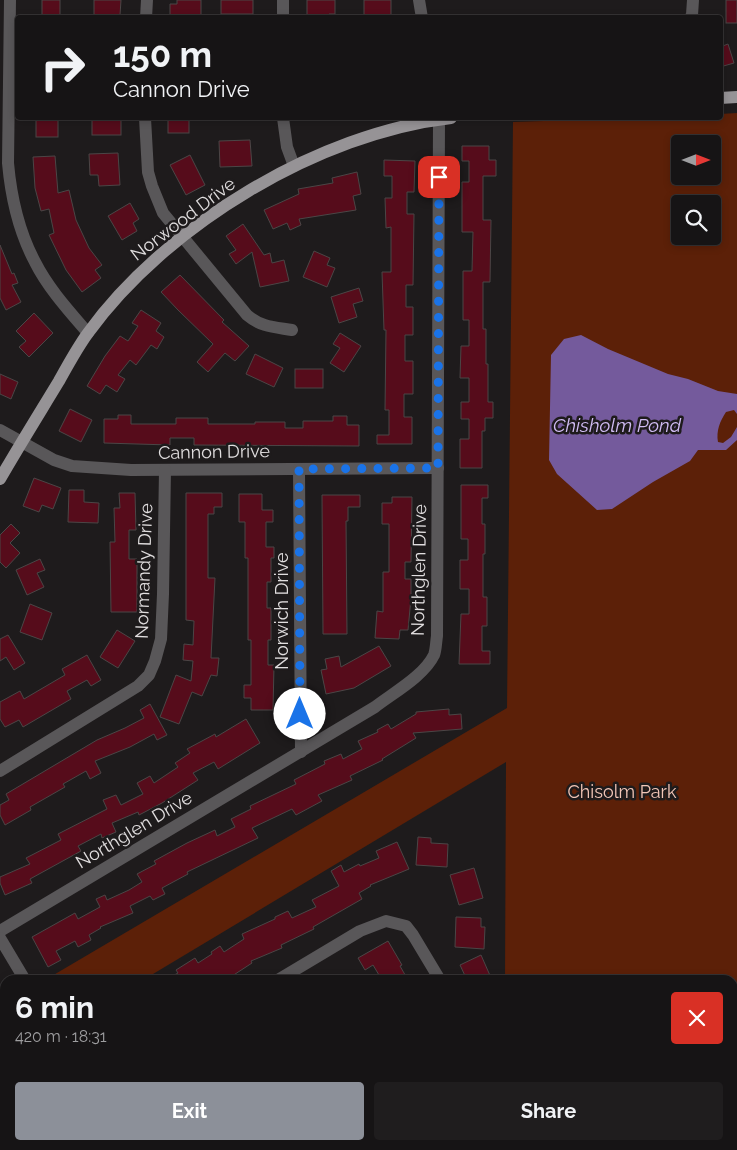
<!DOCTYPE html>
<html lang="en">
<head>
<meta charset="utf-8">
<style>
	body { margin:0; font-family:Raleway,sans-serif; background:#1f1d1e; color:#f1f3f6; height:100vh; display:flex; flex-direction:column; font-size:19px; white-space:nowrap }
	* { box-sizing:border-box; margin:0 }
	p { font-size:16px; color:#9e9ea0 }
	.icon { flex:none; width:28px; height:28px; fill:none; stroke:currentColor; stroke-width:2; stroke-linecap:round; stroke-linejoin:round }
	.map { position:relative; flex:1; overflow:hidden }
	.details { position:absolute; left:0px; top:975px; width:738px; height:175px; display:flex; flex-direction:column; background:#161415; border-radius:15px 15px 0 0; box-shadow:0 2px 8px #0003,0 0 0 1px #353334 }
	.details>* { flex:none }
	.guide { position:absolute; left:15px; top:15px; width:708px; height:105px; border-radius:5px; box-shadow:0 2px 8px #0003,0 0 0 1px #353334; background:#161415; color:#f1f3f6; overflow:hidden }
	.needle { width:32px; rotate:90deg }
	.controls { position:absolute; left:671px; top:135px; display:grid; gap:10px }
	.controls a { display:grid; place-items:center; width:50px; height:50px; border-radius:5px; background:#161415; box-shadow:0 2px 8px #0003,0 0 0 1px #353334; font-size:25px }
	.pin { position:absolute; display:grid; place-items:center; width:42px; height:42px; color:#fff; margin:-21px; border-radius:10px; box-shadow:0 2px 8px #0006 }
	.me { position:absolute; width:55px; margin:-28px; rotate:0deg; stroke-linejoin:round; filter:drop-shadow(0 0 4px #0008) }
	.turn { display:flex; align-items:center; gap:18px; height:105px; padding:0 15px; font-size:22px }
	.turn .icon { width:65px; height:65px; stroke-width:2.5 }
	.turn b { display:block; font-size:35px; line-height:42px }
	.round { display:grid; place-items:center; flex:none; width:52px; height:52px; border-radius:5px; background:#1f1d1e }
	.head { display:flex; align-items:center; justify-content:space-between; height:85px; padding:0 15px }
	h1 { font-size:30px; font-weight:700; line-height:38px }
	.action { display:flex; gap:10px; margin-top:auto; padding:10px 15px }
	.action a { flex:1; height:58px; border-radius:5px; background:#8c9099; color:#fff; font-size:20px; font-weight:700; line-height:58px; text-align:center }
	.action a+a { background:#1f1d1e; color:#f1f3f6 }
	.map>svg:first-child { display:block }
	.green { fill:#5c2008; fill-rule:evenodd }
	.water { fill:#745a9c }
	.building { fill:#560c1b; stroke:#4b4646 }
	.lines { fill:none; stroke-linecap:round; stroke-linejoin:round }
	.minor { stroke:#595759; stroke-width:12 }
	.major { stroke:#969396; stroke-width:12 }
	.route { stroke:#1a73e8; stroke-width:9; stroke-dasharray:0 16.2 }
	.labels { text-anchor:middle; stroke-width:5; stroke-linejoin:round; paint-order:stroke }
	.street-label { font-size:18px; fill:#e1dedf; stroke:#1e1b1c }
	.park-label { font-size:18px; fill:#f2c6b7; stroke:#1e1b1c }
	.water-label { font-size:19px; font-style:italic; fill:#d1bcf4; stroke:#1e1b1c }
</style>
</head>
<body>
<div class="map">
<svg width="737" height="1150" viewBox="0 0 737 1150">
	<rect width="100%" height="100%" fill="#1e1b1c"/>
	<path class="green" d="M737 113V994H733L732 980H505L506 762 143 980H45L507 708 513 122 635 118H720V114ZM680 144H712V176H680ZM680 204H712V236H680Z"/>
	<path class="water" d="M581 335 608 349 668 374 688 379 718 391 737 394V414L734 410 726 412C720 421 716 431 718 442L723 443 731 437 737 427V440L726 450H698L690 461 653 482 612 509 597 510 557 474 549 460 551 355 564 339Z"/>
	<g class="building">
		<rect x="42" y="0" width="18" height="18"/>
		<path d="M94 0H121L120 15H94Z"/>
		<path d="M177 0H201V18H170V4H177Z"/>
		<rect x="221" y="0" width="32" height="14"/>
		<path d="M307 0H335V14H329V18H307Z"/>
		<rect x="364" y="0" width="27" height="18"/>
		<rect x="726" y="0" width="11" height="23"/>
		<path d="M728 44 734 63 720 67V47Z"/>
		<rect x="36" y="118" width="22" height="19"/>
		<rect x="92" y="118" width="29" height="17"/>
		<rect x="168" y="118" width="21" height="15"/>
		<path d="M250 140 252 166 220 167 219 141Z"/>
		<path d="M462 146H489V160H496V176H483V220H491L490 282H483V329H486V364H488V402H493V418H485V431H482V468H460V439H469V419H461V402H469V378H460L461 346H469V320H463V271H472L473 232H462V182H469V161H462Z"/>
		<path d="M118 153 120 185 99 186 98 175H90L89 154Z"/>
		<path d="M190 155 205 185 186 195 170 165Z"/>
		<path d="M55 156 58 193 69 190 76 220 89 248 102 265 95 270 101 278 82 292 66 270 49 235 54 233 49 209 41 211 35 188 33 157Z"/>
		<path d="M384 160 415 161 414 192H407V214H414L413 285H406V307H413V335H405V361H413V394H404V417H412V444H377V435H389V410H385L386 330H384L382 272H391V227L386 228 385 198H392V176H384Z"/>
		<path d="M357 172 361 194 353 196 356 210 299 219 301 225 290 230 287 223 273 229 264 210 299 194 298 189 333 183 332 178Z"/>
		<path d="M130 203 139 219 133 223 137 231 122 240 108 216Z"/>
		<path d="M243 224 264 255 270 253 272 263 284 260 289 281 260 287 252 252 236 264 229 254 236 250 226 236Z"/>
		<path d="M0 245 12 274 14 273 18 283 12 285 21 302 6 310 0 298Z"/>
		<path d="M314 251 330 258 327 265 335 268 327 287 303 277Z"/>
		<path d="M180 275 224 320 222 322 249 346 235 361 225 353 208 372 197 362 213 344 178 310 161 292Z"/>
		<path d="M359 288 363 301 353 304 357 317 339 323 331 297Z"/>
		<path d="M141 310 161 323 156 331 164 337 157 349 151 345 136 365 130 360 118 375 125 379 117 392 106 385 100 394 87 386 105 356 120 336 128 341 138 326 132 323Z"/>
		<path d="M34 313 53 333 29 357 19 347 26 341 16 331Z"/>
		<path d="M340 333 361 346 344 372 330 363 340 348 333 344Z"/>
		<path d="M255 354 283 368 274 387 246 374Z"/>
		<rect x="295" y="369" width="28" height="19"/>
		<path d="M0 374 18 382 11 399 0 394Z"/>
		<path d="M70 409 92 420 81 442 59 431Z"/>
		<path d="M118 415H131V424H176V418H208V424H255V422H285V428H303V421H333V416H347V425H359V446L194 445V438H170V445L104 443V419H118Z"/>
		<path d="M34 478 61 488 53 509 42 505 39 512 23 506Z"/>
		<path d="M461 485H488V498H482V524H485V554H483V597H487V626H482V651H490V664H459L461 614H469V589H460V560H468V539H461Z"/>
		<path d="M69 490H84V502L99 503 98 523 68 522Z"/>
		<path d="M119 493H135L136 530H129V559H137V612H111L110 542H115L114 508H120Z"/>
		<path d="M186 493H222V507H214V514H208V578H215L211 658H219L217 676 211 675 202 696 192 692 179 724 160 717 176 675 191 681 193 661 183 660 184 644 193 645 194 621 186 620Z"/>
		<path d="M239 494H262V510H273V522H266V547H274V558H271V582H267V608H271V640H268V665H274L273 710H251V698H244V685H251V640H248V558H245V522H239Z"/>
		<path d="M322 495H360V507H348V521H346L347 634H323Z"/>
		<path d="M392 497H412L411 562H405V579H411V598L408 630H400L399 639 375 638 377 611 383 612V572H389V524H382V503H392Z"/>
		<path d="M11 524 20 533 10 543 20 553 6 568 0 562V535Z"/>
		<path d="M40 559 45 570 37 573 44 587 27 595 16 570Z"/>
		<path d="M30 604 52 613 42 640 20 632Z"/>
		<path d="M117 630 135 641 118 668 100 657Z"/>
		<path d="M8 635 25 663 14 670 6 657 0 661V639Z"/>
		<path d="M379 646 391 666 354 688 326 694 321 670 327 669 325 659 339 656 341 667Z"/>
		<path d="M87 655 101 680 91 686 87 680 67 691 71 699 23 727 19 720 5 727 0 719V702L20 691 24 699 65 675 62 669Z"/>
		<path d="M150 704 167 735 157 740 154 734 130 747 95 761 101 773 90 779 86 771 63 784 65 787 30 807 31 810 5 825 0 815V805L9 800 6 794 97 740 125 728 144 718 140 710Z"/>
		<path d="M449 709V715L461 714 462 729 413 733 416 738 382 759 383 760 350 776 352 780 318 795 322 801 296 815 292 809 252 828 258 838 187 872 188 874 162 888 165 894 153 900 150 896 130 906 133 913 100 927 101 928 89 935 91 940 78 947 75 941 56 951 61 960 48 967 32 937 75 913 78 919 100 907 96 899 105 895 107 900 129 890 142 882 137 874 156 864 154 861 187 843 215 830 217 836 235 827 231 819 251 809 250 806 296 784 294 780 325 764 324 761 341 754 343 759 362 749 358 741 378 732 377 730 388 724 391 729 416 714V712Z"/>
		<path d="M246 719 260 743 218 769 214 762 193 773 198 780 162 803 139 815 138 812 112 823 116 832 102 838 101 834 78 846 81 851 30 879 32 883 5 895 0 883V877L30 864 26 858 61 840 58 834 107 809 103 800 116 795 121 805 143 794 137 783 150 776 154 783 178 767 175 763 190 753 187 749 215 734 216 737Z"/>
		<path d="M418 837 431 838V843L448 844 447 867 416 865Z"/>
		<path d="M397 842 409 869 370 885 371 886 359 893 362 899 313 927 314 929 281 945 282 948 251 961 252 963 226 980H165L178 973 176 970 195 958 198 963 212 954 211 952 220 946 224 952 244 939 242 934 275 919V917L288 911 292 918 316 907 312 900 339 886 331 871 341 865 344 872 359 864 360 866 379 858 376 851Z"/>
		<path d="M474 868 483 898 459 905 450 875Z"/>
		<path d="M456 917 481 918V927H485L484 949 455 947Z"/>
		<path d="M388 941 402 965 400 966 408 980H382L373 965 365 970 358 958Z"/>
		<path d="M481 955 492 980H467L460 965Z"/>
	</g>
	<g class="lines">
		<g class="minor">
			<path d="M10 0 8 163C11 197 19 232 35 262 48 288 69 311 88 333"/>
			<path d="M419 0 422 18"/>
			<path d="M146 18 147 0"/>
			<path d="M283 18V0"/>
			<path d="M690 18 692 15 693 0"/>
			<path d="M145 118 148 172 152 186 163 213 247 315C261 327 274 327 292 330"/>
			<path d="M283 118 287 147 294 166"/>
			<path d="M0 430 54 460 72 466 131 470 438 468"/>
			<path d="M299 469 301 752"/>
			<path d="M0 771 138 686 149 675 155 661 161 639 163 594 165 470"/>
			<path d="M0 931 375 707C393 693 424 676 434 655 436 650 436 642 437 636L439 119"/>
			<path d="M0 938 25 980"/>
			<path d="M278 980 360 931 386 921 406 926 413 935 440 980"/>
			<path d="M732 1000H737"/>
			<path d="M123 1145 126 1150"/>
		</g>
		<g class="major">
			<path d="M720 98 737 97"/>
			<path d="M0 479C19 446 39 414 59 381 68 365 77 348 88 333 166 225 319 133 451 118"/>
		</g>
	</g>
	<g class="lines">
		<path class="route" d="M300 714 299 469 438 468 439 177"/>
	</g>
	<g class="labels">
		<g class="street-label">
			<text transform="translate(183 219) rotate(-37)" y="6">Norwood Drive</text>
			<text transform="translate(214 452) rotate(-1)" y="6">Cannon Drive</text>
			<text transform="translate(419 570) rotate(-89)" y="6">Northglen Drive</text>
			<text transform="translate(144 571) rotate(-88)" y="6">Normandy Drive</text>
			<text transform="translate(282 611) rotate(-90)" y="6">Norwich Drive</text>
			<text transform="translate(134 830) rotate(-31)" y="6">Northglen Drive</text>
		</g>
		<g class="park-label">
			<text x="622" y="798">Chisolm Park</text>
		</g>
		<g class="water-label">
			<text x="617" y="432">Chisholm Pond</text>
		</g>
	</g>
</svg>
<div class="controls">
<a><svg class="needle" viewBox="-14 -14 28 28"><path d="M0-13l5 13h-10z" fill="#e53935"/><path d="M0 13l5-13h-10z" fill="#9e9ea0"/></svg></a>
<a><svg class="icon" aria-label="search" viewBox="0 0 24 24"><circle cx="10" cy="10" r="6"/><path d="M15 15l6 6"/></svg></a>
</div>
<div class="pin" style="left:439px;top:177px;background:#d93025"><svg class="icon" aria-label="arrive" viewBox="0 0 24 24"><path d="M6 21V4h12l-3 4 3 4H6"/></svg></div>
<svg class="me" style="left:300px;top:714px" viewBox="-20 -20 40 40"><circle r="19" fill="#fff"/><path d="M0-13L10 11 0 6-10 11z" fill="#1a73e8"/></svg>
<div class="guide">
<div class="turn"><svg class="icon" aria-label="right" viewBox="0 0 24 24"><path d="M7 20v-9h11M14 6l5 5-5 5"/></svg><div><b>150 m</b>Cannon Drive</div></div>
</div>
<section class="details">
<div class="head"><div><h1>6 min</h1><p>420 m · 18:31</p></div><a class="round" style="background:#d93025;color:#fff"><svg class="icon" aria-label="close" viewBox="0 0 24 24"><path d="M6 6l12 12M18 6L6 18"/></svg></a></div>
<div class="action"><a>Exit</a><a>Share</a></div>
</section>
</div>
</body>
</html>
